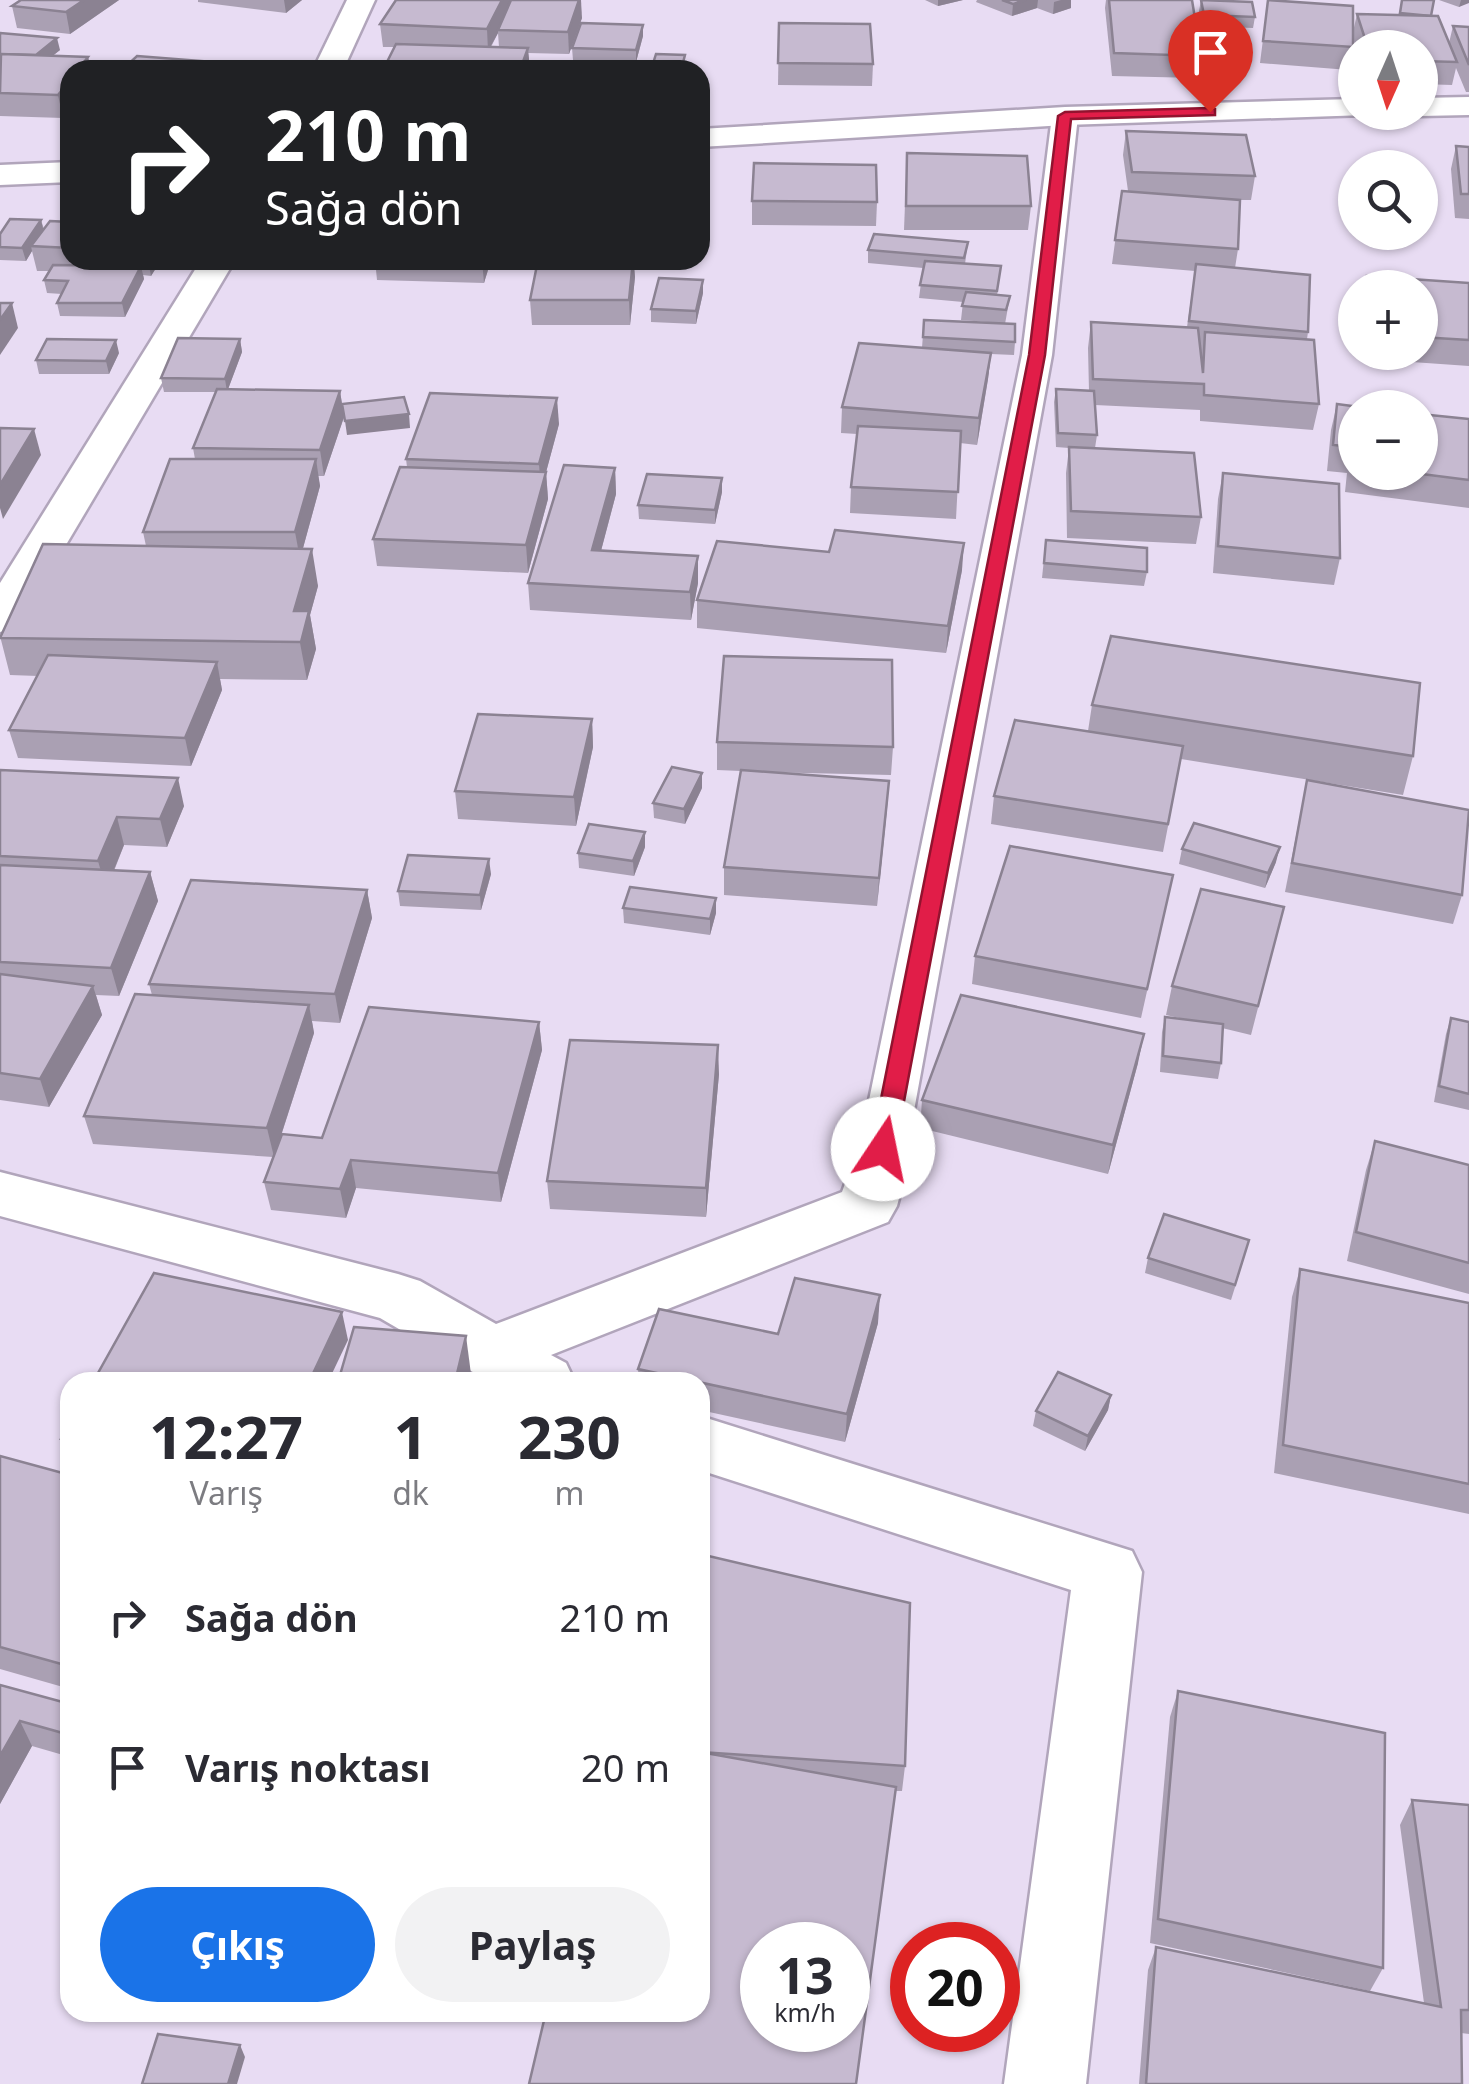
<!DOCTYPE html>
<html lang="tr">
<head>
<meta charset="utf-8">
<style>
	body { margin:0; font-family:"Noto Sans",sans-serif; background:#f2f2f3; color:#2b2b33; height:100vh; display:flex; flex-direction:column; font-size:38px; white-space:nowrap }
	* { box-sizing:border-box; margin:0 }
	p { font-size:32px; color:#7c7c81 }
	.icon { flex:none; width:55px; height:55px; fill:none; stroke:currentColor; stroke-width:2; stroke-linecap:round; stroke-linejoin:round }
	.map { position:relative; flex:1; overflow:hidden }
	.details { position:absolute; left:60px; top:1372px; width:650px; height:650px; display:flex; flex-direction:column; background:#fff; border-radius:30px; box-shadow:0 2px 8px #0004 }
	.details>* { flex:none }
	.hud { position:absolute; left:60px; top:60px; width:650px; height:210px; border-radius:30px; box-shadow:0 2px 8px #0004; background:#202124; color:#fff; overflow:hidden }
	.needle { width:65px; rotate:183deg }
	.controls { position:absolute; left:1338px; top:30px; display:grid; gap:20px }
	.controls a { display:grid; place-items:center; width:100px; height:100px; border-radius:50%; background:#fff; box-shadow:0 2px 8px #0004; font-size:50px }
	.speed { position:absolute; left:740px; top:1922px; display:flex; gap:20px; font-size:50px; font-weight:700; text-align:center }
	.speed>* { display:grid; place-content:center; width:130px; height:130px; border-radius:50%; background:#fff; box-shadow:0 2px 8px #0004; line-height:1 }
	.speed small { font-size:25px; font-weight:400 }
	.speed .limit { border:15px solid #d22; background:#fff; color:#111 }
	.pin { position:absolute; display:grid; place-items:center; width:85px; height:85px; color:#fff; margin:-102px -42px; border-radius:50% 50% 50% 0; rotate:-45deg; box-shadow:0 0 10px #0007 }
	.pin .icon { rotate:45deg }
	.me { position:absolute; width:110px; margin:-55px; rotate:11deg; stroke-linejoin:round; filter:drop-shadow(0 0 8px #0008) }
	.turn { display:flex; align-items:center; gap:35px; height:210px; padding:0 40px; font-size:45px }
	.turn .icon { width:130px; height:130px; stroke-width:2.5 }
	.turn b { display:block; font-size:70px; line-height:85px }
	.eta { display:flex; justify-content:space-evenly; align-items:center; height:170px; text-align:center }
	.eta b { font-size:60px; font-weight:700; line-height:70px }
	.cta { display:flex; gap:20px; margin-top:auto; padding:20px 40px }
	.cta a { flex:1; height:115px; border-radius:60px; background:#1a73e8; color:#fff; font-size:40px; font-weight:700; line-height:115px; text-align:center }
	.cta a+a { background:#f2f2f3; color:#2b2b33 }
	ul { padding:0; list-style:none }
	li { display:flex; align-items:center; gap:30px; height:150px; padding:0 40px }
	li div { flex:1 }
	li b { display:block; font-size:38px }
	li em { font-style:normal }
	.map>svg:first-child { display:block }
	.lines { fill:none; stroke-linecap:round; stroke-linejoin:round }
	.service-casing { stroke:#b1a5bb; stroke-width:5 }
	.minor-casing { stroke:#b1a5bb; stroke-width:5 }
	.service { fill:#fff; fill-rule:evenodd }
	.minor { fill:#fff; fill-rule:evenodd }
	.wall { fill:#aaa0b3; fill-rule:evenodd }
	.shaded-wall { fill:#8b8292 }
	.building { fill:#c6bad0; stroke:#8b8292; stroke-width:2.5; fill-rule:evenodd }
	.route { fill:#e11d48; stroke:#92132f; stroke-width:2.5 }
</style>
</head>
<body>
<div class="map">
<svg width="1469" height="2084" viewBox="0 0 1469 2084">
	<rect width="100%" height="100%" fill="#e8dcf3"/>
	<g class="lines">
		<defs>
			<path id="service" d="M1065 108 1078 116 1052 355 907 1149 900 1161 883 1167 866 1161 859 1149 1022 355 1052 116Z"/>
			<g id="minor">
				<path d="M347 0H375L343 70H313Z"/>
				<path d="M1469 97V115L1420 116 1408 112H1420V98Z"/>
				<path d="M1355 99V112L1366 115 1065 125 700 147V129L1065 107Z"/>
				<path d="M70 162V182L0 185V165Z"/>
				<path d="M201 260H235L22 619 16 628 0 632V583Z"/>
				<path d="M883 1128 903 1134 912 1149 897 1206 888 1222 551 1355 566 1363 575 1382H490L380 1318 0 1216V1172L398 1274 420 1281 496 1324 842 1192 863 1134Z"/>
				<path d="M700 1416 1132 1551 1142 1572 1086 2084H1004L1071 1590 700 1470Z"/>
			</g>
		</defs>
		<use href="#service" class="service-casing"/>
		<use href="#minor" class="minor-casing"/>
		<use href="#service" class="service"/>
		<use href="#minor" class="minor"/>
	</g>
	<g class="wall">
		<path d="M21 0H119L70 34 17 28 12 6Z"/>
		<path d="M198 0H302L286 13 198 2Z"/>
		<path d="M925 0H963L938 6Z"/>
		<path d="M977 0H1071V8L1053 14 1037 8 1012 16 976 2Z"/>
		<path d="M1106 0H1192L1201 56 1198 78 1112 76 1105 8Z"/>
		<path d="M1201 0 1255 17 1253 28 1202 26 1199 11Z"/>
		<path d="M1268 0 1353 32 1357 14 1399 15 1402 0 1431 16 1449 43 1453 26 1469 27V92H1466L1456 68 1452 85 1420 84V48H1356L1353 38V47L1349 70 1260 63Z"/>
		<path d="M1439 0H1469L1459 7Z"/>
		<path d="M582 18 569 54 528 53 530 70H383L394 47H383L380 24ZM498 33 499 47H491Z"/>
		<path d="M779 23 873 64 872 86 778 85Z"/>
		<path d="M643 25V36L636 62 573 60 572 48Z"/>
		<path d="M0 33 60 50 52 56 88 57 91 70H70L63 118 0 116Z"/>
		<path d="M1126 131 1255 176 1251 200H1239L1238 249 1235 268 1308 332 1307 339 1319 404 1313 430 1200 421V410L1095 405 1097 435 1095 448 1201 517 1196 544 1067 538 1066 473 1069 448 1056 447 1054 402 1056 389 1089 391 1088 348 1091 322 1187 327 1195 271 1112 264 1122 191H1128L1123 155Z"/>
		<path d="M1456 146 1469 147V219L1455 218 1451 169Z"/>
		<path d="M907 153 1031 206 1028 230H904Z"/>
		<path d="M752 201 877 202 876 226 752 225Z"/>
		<path d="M41 220 44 229 70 222V260H161L151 276 143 275 144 279 125 317 60 316 57 303 62 294 47 293 44 280 49 271H37L32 251 26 261 0 260V234Z"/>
		<path d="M968 242 965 264 1001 266 997 295 1010 296 1005 324 1015 342 1014 355 991 354 988 379 977 445 960 443 956 519 850 513 851 487 857 434 841 433 842 407 922 348 924 320 1000 323 961 320 963 302 919 298 923 268 868 263V250Z"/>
		<path d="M375 260H491L484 283 377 280Z"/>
		<path d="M538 260H634L635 277 630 325H532L530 300Z"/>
		<path d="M1367 276 1469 283V366L1369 359 1368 352H1420V288H1365Z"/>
		<path d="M703 280V293L696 324 651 322V309Z"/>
		<path d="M240 339 242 352 228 389 340 391 344 417 324 476H318L320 486 303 548 318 586 310 615 316 649 307 680 220 679 222 690 191 766 18 758 9 730 38 676 10 675 0 636 146 546 143 532 195 459 193 448 216 392H164L161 378Z"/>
		<path d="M119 353 109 374H39L36 360Z"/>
		<path d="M1337 404 1355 408V472H1420L1469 419V508L1345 492 1347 473 1327 471 1331 430Z"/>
		<path d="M559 424 546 472 548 499 528 573 377 566 373 539 407 467 406 459Z"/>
		<path d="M615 468 616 494 601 551 698 583 691 620 530 610 528 583Z"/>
		<path d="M1223 473 1340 558 1334 585 1213 573 1218 499Z"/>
		<path d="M722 492 715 524 639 519 638 505Z"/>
		<path d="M1046 540 1147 572 1144 586 1042 578Z"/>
		<path d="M962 570 946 653 697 628V600Z"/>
		<path d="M1092 705 1413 756 1403 795 1181 759 1163 852 991 824 994 796 1088 731Z"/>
		<path d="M592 719 593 747 576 826 458 819 455 791Z"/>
		<path d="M717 742 893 747 891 775 758 772 889 781 877 906 724 895V867L741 771 717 770Z"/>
		<path d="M0 770 184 806 167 847 124 845 114 871 150 872 158 901 119 996 96 995 102 1015 49 1107 0 1100Z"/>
		<path d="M1307 780 1462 895 1453 924 1285 892Z"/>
		<path d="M702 788 685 824 654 818 653 803Z"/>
		<path d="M645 847 634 876 579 868 578 853Z"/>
		<path d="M1182 849 1276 862 1265 888 1179 864Z"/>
		<path d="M491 874 481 910 400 906 398 891Z"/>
		<path d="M1173 875 1141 1018 972 984 975 956Z"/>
		<path d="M367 890 372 918 340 1023 312 1021 314 1033 279 1142 322 1138 539 1022 542 1050 501 1202 356 1188 346 1218 271 1210 264 1182 273 1157 93 1144 84 1116 152 995 149 984Z"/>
		<path d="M1284 907 1251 1035 1222 1028 1221 1063 1218 1079 1160 1072 1162 1032 1165 1017 1188 1020 1166 1015 1172 986Z"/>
		<path d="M623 908 716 913 710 935 624 923Z"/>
		<path d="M1451 1018 1469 1022V1110L1434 1102 1446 1034Z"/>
		<path d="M1138 1063 1108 1174 920 1128 922 1100Z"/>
		<path d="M719 1074 706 1217 550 1209 547 1181Z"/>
		<path d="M1375 1141 1469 1165V1294L1347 1261 1366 1170Z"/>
		<path d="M1245 1255 1231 1300 1145 1273 1148 1258Z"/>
		<path d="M1300 1269 1469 1303V1514L1274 1473 1292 1297Z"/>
		<path d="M878 1323 845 1442 700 1410V1382H639L638 1369 778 1334Z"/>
		<path d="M1111 1395 1108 1410 1085 1451 1033 1426 1036 1411Z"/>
		<path d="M70 1423V1462L61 1439Z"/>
		<path d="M0 1456 70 1475V1689L0 1669Z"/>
		<path d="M700 1554 905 1766 902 1791H895L700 2012Z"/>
		<path d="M0 1685 70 1704V1757L32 1746 0 1804Z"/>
		<path d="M1178 1691 1383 1968 1370 1991 1150 1943 1170 1717Z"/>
		<path d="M1412 1800 1469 1805V2034L1461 2033 1462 2084H1139L1148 1970 1156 1947 1424 2003 1400 1825Z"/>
	</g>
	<g class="shaded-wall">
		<path d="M84 0H119L70 34 66 12Z"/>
		<path d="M284 0H302L286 13Z"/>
		<path d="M502 0H511L498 30V33L488 51 487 29Z"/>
		<path d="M579 0H581L582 18 569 54 568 32Z"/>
		<path d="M938 0H963L938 6Z"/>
		<path d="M1026 0H1038L1037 8 1012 16 1013 4Z"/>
		<path d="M1061 0H1071V8L1053 14 1054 2Z"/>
		<path d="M1461 0H1469V3L1459 7Z"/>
		<path d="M643 25V36L636 62V50Z"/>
		<path d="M57 38 60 50 35 70 32 59Z"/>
		<path d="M528 48 530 70H520Z"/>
		<path d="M88 57 91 70H78Z"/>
		<path d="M70 80V109L63 118 58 95Z"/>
		<path d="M41 220 44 233 31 246 32 251 26 261 22 248Z"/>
		<path d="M148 260H161L151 276Z"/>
		<path d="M482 260H491L484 283Z"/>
		<path d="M633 260 635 277 630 325 629 300Z"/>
		<path d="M141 266 144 279 125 317 122 303Z"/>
		<path d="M703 280V293L696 324V311Z"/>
		<path d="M12 303 18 328 0 355V320Z"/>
		<path d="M240 339 242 352 227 392 225 379Z"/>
		<path d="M116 340 119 353 109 374 106 361Z"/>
		<path d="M991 353 988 379 977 445 979 418Z"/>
		<path d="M340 391 344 417 324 476 320 450Z"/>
		<path d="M557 398 559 424 541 491 539 464Z"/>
		<path d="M409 414 410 428 347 435 345 421Z"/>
		<path d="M34 429 41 455 3 519 0 508V485Z"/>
		<path d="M316 459 320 486 300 559 295 532Z"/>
		<path d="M615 468 616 494 594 577 592 550Z"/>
		<path d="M546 472 548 499 528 573 526 545Z"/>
		<path d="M722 478V492L715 524V510Z"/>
		<path d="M964 543 962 570 946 653 948 626Z"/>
		<path d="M312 549 318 586 310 615 316 649 307 680 294 611Z"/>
		<path d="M698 556V583L691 620 690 592Z"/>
		<path d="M217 662 222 690 191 766 185 738Z"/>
		<path d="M592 719 593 747 576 826 574 797Z"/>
		<path d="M702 773V788L685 824 684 809Z"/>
		<path d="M178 778 184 806 167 847 160 819Z"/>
		<path d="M889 781 887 809 877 906 879 878Z"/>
		<path d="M117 817 124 845 106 889 98 861Z"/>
		<path d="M645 832V847L634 876 633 861Z"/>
		<path d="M1280 847 1276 862 1265 888 1268 873Z"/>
		<path d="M489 859 491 874 481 910 480 895Z"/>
		<path d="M150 872 158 901 119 996 111 968Z"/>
		<path d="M367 890 372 918 340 1023 335 994Z"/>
		<path d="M716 898V913L710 935V919Z"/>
		<path d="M93 986 102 1015 49 1107 40 1079Z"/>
		<path d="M309 1005 314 1033 274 1157 267 1128Z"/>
		<path d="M539 1022 542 1050 501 1202 498 1173Z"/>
		<path d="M1144 1034 1138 1063 1108 1174 1113 1145Z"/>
		<path d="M718 1045 719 1074 706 1217V1188Z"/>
		<path d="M351 1160 356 1188 346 1218 340 1189Z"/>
		<path d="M880 1295 878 1323 845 1442 847 1414Z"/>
		<path d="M342 1312 348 1340 328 1382H309Z"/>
		<path d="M466 1336 471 1374 470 1382H455Z"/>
		<path d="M1111 1395 1108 1410 1085 1451 1088 1436Z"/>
		<path d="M70 1657V1676L65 1665Z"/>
		<path d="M20 1721 32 1746 0 1804V1756Z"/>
		<path d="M240 2045 245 2057 237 2084H228Z"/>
	</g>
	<g class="building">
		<path d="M21 0H84L66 12 12 6Z"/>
		<path d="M396 0H502L487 29 380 24Z"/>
		<path d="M511 0H579L568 32 498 30Z"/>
		<path d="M1002 0H1026L1013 4Z"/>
		<path d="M1109 0H1192L1201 56 1114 53Z"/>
		<path d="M1201 0 1252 2 1255 17 1204 15Z"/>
		<path d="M1268 0 1353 6V47L1263 41Z"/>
		<path d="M1402 0H1434L1431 16 1400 13Z"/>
		<path d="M1357 14 1438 16 1457 62 1420 61V48H1368Z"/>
		<path d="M581 23 643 25 636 50 572 48Z"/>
		<path d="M779 23 870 24 873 64 778 63Z"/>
		<path d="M1453 26 1469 27V65Z"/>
		<path d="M0 33 57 38 36 55 1 54 0 56Z"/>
		<path d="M396 44 528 48 520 70H383Z"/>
		<path d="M1 54 88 57 78 70H70V80L58 95 0 93Z"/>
		<path d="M656 54 685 55 681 70H651Z"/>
		<path d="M137 56 214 62 206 70H122Z"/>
		<path d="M1126 131 1246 135 1255 176 1132 172Z"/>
		<path d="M1456 146 1469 147V194H1461Z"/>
		<path d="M907 153 1027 156 1031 206H906Z"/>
		<path d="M754 163 876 165 877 202 752 201Z"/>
		<path d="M1122 191 1240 200 1238 249 1115 240Z"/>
		<path d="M10 219 41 220 22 248 0 247V234Z"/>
		<path d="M50 221 70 222V248L31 246Z"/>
		<path d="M874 234 968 242 964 258 868 250Z"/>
		<path d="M538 260H633L629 300H530Z"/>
		<path d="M925 261 1001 266 997 291 920 285Z"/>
		<path d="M1196 264 1310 275 1308 332 1189 321Z"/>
		<path d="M53 265 141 266 122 303H57L68 281 44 280Z"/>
		<path d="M1367 276 1469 283V340L1420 337V288H1369Z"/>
		<path d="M659 278 703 280 696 311 651 309Z"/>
		<path d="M966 292 1010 296 1006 310 962 306Z"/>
		<path d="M0 303H12L0 320Z"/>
		<path d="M924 320 1015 324V342L923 337Z"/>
		<path d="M1091 322 1198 328 1203 373 1205 332 1314 340 1319 404 1204 395V384L1093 379Z"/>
		<path d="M178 338 240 339 225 379 161 378Z"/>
		<path d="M47 339 116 340 106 361 36 360Z"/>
		<path d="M859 343 991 353 979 418 842 407Z"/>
		<path d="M217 389 340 391 320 450 193 448Z"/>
		<path d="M1056 389 1094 391 1097 435 1058 433Z"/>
		<path d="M430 393 557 398 539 464 406 459Z"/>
		<path d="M404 397 409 414 345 421 342 404Z"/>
		<path d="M1337 404 1367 408H1355V466H1352L1353 447 1333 445Z"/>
		<path d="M1420 414 1469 419V480L1406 472H1420Z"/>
		<path d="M858 426 961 431 958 492 851 487Z"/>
		<path d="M0 428 34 429 0 485Z"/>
		<path d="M1069 447 1194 453 1201 517 1071 511Z"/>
		<path d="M170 459H316L295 532H143Z"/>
		<path d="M564 465 615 468 592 550 698 556 690 592 528 583Z"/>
		<path d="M400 467 546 472 526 545 373 539Z"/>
		<path d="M1223 473 1339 484 1340 558 1218 546Z"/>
		<path d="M647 474 722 478 715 510 638 505Z"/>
		<path d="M835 530 964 543 948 626 697 600 717 541 829 552Z"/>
		<path d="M1046 540 1147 548V572L1044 563Z"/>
		<path d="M43 544 312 549 294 611H309L301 642 0 638Z"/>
		<path d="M1111 636 1420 683 1413 756 1092 705Z"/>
		<path d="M48 655 217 662 185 738 9 730Z"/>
		<path d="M724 656 892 660 893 747 717 742Z"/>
		<path d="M478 714 592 719 574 797 455 791Z"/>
		<path d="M1015 720 1183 746 1168 824 994 796Z"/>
		<path d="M672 767 702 773 684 809 653 803Z"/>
		<path d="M0 770 178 778 160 819 117 817 98 861 0 856Z"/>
		<path d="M741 770 889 781 879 878 724 867Z"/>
		<path d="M1307 780 1469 810 1462 895 1292 863Z"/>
		<path d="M1194 823 1280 847 1268 873 1182 849Z"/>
		<path d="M589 824 645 832 633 861 578 853Z"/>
		<path d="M1010 846 1173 875 1147 989 975 956Z"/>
		<path d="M408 855 489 859 480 895 398 891Z"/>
		<path d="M0 865 150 872 111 968 0 962Z"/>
		<path d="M191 880 367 890 335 994 149 984Z"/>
		<path d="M630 887 716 898 710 919 623 908Z"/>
		<path d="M1201 889 1284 907 1258 1006 1172 986Z"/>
		<path d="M0 974 93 986 40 1079 0 1073Z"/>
		<path d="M135 994 309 1005 267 1128 84 1116Z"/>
		<path d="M961 995 1144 1034 1113 1145 922 1100Z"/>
		<path d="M369 1007 539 1022 498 1173 351 1160 340 1189 264 1182 282 1134 322 1138Z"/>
		<path d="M1165 1017 1223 1024 1221 1063 1163 1056Z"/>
		<path d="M1451 1018 1469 1022V1094L1439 1086Z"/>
		<path d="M570 1040 718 1045 706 1188 547 1181Z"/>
		<path d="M1375 1141 1469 1165V1263L1356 1232Z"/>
		<path d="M1164 1214 1249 1240 1235 1285 1148 1258Z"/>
		<path d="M1300 1269 1469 1303V1484L1283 1445Z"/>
		<path d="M154 1273 342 1312 309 1382H93Z"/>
		<path d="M795 1278 880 1295 847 1414 638 1369 659 1309 778 1334Z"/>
		<path d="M354 1327 466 1336 455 1382H338Z"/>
		<path d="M1058 1372 1111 1395 1088 1436 1036 1411Z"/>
		<path d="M70 1423V1441L61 1439Z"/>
		<path d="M0 1456 70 1475V1657L65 1665 0 1647Z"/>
		<path d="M700 1554 910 1603 905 1766 700 1752Z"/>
		<path d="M0 1685 70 1704V1735L20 1721 0 1756Z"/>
		<path d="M1178 1691 1385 1733 1383 1968 1158 1919Z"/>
		<path d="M700 1752 896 1787 856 2084H529L546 2012H700ZM762 1945H848V2030H762Z"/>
		<path d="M1412 1800 1469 1805V2010H1461L1462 2084H1146L1156 1947 1441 2007Z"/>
		<path d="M158 2034 240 2045 228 2084H142Z"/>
	</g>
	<path class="route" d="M1210 108 1215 109V115L1071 119 1045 355 895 1149 891 1155H875L871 1149 1029 355 1058 116 1065 112Z"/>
</svg>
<div class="controls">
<a><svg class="needle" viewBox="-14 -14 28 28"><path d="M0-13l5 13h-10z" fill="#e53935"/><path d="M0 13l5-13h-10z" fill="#7c7c81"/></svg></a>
<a><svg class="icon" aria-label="search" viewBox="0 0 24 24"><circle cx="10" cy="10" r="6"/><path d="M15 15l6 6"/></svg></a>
<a>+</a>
<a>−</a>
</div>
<div class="speed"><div>13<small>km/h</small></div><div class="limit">20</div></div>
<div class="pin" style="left:1210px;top:112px;background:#d93025"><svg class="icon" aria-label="arrive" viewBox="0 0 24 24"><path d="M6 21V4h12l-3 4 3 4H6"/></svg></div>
<svg class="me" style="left:883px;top:1149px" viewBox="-20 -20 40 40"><circle r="19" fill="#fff"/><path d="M0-13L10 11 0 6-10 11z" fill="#e11d48"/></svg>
<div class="hud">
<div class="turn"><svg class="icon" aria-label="right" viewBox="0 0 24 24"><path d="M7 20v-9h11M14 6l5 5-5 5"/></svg><div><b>210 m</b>Sağa dön</div></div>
</div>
<section class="details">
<div class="eta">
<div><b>12:27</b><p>Varış</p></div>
<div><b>1</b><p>dk</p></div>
<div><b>230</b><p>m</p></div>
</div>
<ul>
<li><svg class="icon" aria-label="right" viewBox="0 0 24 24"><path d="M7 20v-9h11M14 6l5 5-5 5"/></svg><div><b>Sağa dön</b></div><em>210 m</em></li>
<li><svg class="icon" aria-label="arrive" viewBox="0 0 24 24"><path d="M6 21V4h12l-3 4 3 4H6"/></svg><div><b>Varış noktası</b></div><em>20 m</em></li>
</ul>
<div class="cta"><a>Çıkış</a><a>Paylaş</a></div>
</section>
</div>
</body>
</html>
